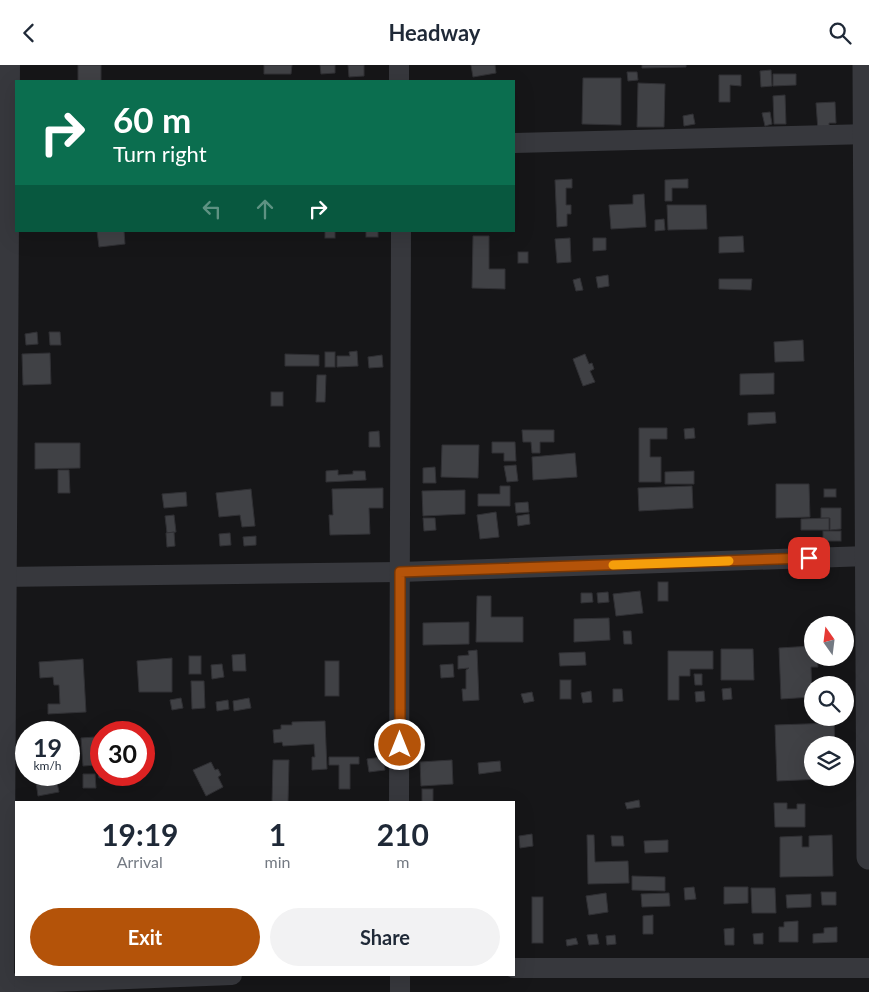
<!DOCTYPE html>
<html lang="en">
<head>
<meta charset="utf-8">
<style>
	body { margin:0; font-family:Lato,sans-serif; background:#f2f2f3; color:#1f2937; height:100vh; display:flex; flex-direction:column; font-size:19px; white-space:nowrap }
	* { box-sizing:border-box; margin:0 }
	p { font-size:16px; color:#747a83 }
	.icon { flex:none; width:28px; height:28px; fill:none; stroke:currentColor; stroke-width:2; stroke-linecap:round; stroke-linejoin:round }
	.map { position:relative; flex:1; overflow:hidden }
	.drawer { position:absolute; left:15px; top:736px; width:500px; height:175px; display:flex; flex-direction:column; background:#fff; border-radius:0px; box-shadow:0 5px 20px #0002 }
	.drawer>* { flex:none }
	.hud { position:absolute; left:15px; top:15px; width:500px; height:152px; border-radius:0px; box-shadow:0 5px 20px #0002; background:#0b6e4f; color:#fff; overflow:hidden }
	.needle { width:32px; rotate:346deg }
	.buttons { position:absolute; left:804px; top:551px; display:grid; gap:10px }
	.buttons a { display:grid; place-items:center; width:50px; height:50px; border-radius:50%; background:#fff; box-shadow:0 5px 20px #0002; font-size:25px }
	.speed { position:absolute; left:15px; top:656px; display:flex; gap:10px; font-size:25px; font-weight:700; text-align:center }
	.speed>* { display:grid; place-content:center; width:65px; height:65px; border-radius:50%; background:#fff; box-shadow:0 5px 20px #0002; line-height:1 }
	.speed small { font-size:12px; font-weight:400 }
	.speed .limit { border:8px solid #d22; background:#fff; color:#111 }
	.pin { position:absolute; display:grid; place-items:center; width:42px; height:42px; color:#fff; margin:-21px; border-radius:10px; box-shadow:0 2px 8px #0006 }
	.me { position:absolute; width:55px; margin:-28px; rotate:0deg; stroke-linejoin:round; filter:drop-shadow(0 0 4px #0008) }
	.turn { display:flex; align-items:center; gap:18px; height:105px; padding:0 15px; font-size:22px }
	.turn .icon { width:65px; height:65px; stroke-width:2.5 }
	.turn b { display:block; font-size:35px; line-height:42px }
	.lanes { display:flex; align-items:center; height:48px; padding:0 15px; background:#0003; justify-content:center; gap:25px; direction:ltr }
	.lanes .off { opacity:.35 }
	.eta { display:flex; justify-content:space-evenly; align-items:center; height:85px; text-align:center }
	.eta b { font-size:30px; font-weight:700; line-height:35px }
	.button { display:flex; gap:10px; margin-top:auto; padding:10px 15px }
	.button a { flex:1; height:58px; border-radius:30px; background:#b45309; color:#fff; font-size:20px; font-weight:700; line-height:58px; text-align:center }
	.button a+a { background:#f2f2f3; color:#1f2937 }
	header { display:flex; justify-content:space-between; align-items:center; height:65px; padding:0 15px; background:#fff; font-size:22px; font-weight:700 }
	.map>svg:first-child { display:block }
	.building { fill:#404145; stroke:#303034 }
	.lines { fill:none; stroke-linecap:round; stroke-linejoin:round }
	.minor { stroke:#37383d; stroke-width:20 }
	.tertiary { stroke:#37383d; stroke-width:25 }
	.route-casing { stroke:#753606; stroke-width:12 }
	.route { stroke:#b45309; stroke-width:9 }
	.slow { stroke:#f59e0b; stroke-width:9 }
</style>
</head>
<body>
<header><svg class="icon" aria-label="back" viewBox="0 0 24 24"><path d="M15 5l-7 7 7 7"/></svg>Headway<svg class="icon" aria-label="search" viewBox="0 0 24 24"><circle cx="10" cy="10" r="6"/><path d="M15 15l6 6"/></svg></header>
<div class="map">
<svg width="869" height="927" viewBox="0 0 869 927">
	<rect width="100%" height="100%" fill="#161618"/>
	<g class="building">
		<rect x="78" y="0" width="23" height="16"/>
		<path d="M264 0H292L291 9H264Z"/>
		<path d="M320 0H335V8L321 9Z"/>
		<path d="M348 0H364V11L349 12Z"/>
		<path d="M471 0H495L496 8 473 12Z"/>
		<path d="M642 0H686V2L642 3Z"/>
		<path d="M771 5 772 21 761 22 760 6Z"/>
		<path d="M627 7H637L638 15 628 16Z"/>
		<path d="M773 9H796V20L773 21Z"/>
		<path d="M719 10H741V21L730 20V37H719Z"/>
		<path d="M583 13H621V60L582 59Z"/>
		<path d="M638 18 665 19 664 62H637Z"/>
		<path d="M785 30 786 59H774L773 31Z"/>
		<path d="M835 37 836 58H829V65L818 66 816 38Z"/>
		<path d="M770 47 772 59 765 61 762 48Z"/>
		<path d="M693 49 695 59 684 61 683 51Z"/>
		<path d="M572 114V123H566V140H571V149H567V161L557 162 555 115Z"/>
		<path d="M688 114V123H672V136H665V115Z"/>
		<path d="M644 129 646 162 611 164 609 140 633 139V130Z"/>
		<path d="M667 140H706L707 164 668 165Z"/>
		<path d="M664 154 665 165 655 166V155Z"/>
		<path d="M97 166H124L125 179 99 182Z"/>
		<rect x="325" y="166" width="10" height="7"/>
		<rect x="366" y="166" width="12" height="6"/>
		<path d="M473 171H489V204H505V224L472 223Z"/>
		<path d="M743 171 744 187 719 188V172Z"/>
		<path d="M570 173 571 197 557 198 555 174Z"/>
		<path d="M593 173H606V185L593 186Z"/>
		<rect x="518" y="187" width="10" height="11"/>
		<path d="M608 210 609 221 598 223 596 212Z"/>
		<path d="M580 213 583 225 576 226 573 215Z"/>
		<path d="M719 214H752L751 225 719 224Z"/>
		<path d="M37 267 38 279 26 280 25 269Z"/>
		<path d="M49 267H60L61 280H50Z"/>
		<path d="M803 275 804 296 775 297 774 277Z"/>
		<path d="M357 286 358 301 337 302V291H350L349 287Z"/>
		<rect x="325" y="287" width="10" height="15"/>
		<path d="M50 288 51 319 23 320 22 289Z"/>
		<path d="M285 289 319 290V301H285Z"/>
		<path d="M585 289 589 299 592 298 594 304 590 306 595 317 583 321 573 294Z"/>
		<path d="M382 290 383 302 369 303 368 292Z"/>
		<path d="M774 308V329L740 330V309Z"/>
		<path d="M317 310H326L325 337H316Z"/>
		<rect x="271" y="327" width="12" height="14"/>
		<path d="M775 347 776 358 748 360V348Z"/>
		<path d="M639 363H667V374H650V392H661V417H639Z"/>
		<path d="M694 363 695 373 685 374 684 364Z"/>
		<path d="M522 365H554V377H540V388H532L531 377H523Z"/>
		<path d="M379 366 380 382H369V367Z"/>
		<path d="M492 377H515L516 396H504V388H492Z"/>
		<path d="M35 378H80V403L35 404Z"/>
		<path d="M442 380H479L478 413 441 412Z"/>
		<path d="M575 388 577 412 533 415 532 392Z"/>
		<path d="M516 400 518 416 507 417 504 401Z"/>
		<path d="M435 402 436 418H423V403Z"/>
		<path d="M58 405H69L70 428H58Z"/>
		<path d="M338 405V410L353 409V406H365L366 415 326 417V406Z"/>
		<path d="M694 406V419H665V407Z"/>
		<path d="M776 419H809L810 452 776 453Z"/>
		<path d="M500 421H510V441H478V429H500Z"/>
		<path d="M692 421 693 443 639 446 638 423Z"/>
		<path d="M383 423V443H369L370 469 330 470 329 450H333L332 424Z"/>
		<path d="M251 424 255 461 242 462 240 450 219 452 216 428Z"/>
		<rect x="824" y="424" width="12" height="8"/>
		<path d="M465 425V449L423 451 422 426Z"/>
		<path d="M186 427 187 441 164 443 162 429Z"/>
		<path d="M528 437 529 447 516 448 515 438Z"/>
		<path d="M821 443H841V464L830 465V453H821Z"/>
		<path d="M496 447 499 472 480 474 477 450Z"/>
		<path d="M529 449 530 459 518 461 517 451Z"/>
		<path d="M174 450 176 467 167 468 165 451Z"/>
		<path d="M423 453H435L436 465 424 466Z"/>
		<path d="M829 453V465H801V454Z"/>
		<rect x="823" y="466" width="18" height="10"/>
		<path d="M174 467 175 481 167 482 166 468Z"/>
		<path d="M230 468 231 480 220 481 219 469Z"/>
		<path d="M256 471V480L244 481 243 472Z"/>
		<rect x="658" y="517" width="10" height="19"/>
		<path d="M640 526 643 548 616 551 613 529Z"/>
		<path d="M608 527 609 537 598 538 597 528Z"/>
		<path d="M581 528H592L593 537 581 538Z"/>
		<path d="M477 531H491V552H523V577H476Z"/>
		<path d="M609 553 610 575 574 577V554Z"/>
		<path d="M469 557V579L423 580V558Z"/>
		<path d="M623 566H631L632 579H624Z"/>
		<path d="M812 581V592H817L818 602H811L812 632 781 634 779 583Z"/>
		<path d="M721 584H753L754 615H721Z"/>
		<path d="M477 585 479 635 463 636 462 624H466V605L469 603 458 604V591L469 590 468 586Z"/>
		<path d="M668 586H713V604H690V611H679V635H668Z"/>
		<path d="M585 587 586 600 560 601 559 588Z"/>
		<path d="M245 589 246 606H233L232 590Z"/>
		<rect x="189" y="591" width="12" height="18"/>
		<path d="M172 593V627H139L137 596Z"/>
		<path d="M83 594 86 647 48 649V639H60L59 620H54L53 612 40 613 39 597Z"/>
		<rect x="325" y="596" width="14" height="35"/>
		<path d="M222 599 224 612 212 614 211 600Z"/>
		<path d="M453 599 454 612 441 613 440 600Z"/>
		<path d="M694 609H702V620H695Z"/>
		<rect x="560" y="615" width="11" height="19"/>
		<path d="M191 616H204L205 643 192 644Z"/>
		<path d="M731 623 732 634 723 635 722 624Z"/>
		<path d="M613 624H622L623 636 613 637Z"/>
		<path d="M591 626 592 637 583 638 581 628Z"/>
		<path d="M704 626 705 636 696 637 695 627Z"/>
		<path d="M532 627 534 636 524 638 521 629Z"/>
		<path d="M181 633 183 643 172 645 170 635Z"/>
		<path d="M249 633 251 643 234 646 233 636Z"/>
		<path d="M228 635 229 644 217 646 216 637Z"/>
		<path d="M325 656 327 704 312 705V692H315L314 679 283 681 282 677 274 678 273 665 281 664V660H292V657Z"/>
		<path d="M834 658 835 680H812V712H822V714L777 716 775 660Z"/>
		<path d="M95 672 97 700 83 701 81 673Z"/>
		<path d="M329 692H359V699H350V724H339V700H329Z"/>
		<path d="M383 692 385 705 369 707 367 694Z"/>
		<path d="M273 695H289L288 738H272Z"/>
		<path d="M452 695 453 719 421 721 420 697Z"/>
		<path d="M500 696 501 706 479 709 478 698Z"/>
		<path d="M211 697 215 705 218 704 221 710 218 712 223 722 206 731 193 705Z"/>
		<path d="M101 699V710H113V712L99 713 97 700Z"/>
		<path d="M83 709H95L96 723H83Z"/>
		<path d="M56 713 59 727 38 731 36 717Z"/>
		<rect x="422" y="724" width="11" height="14"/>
		<path d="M639 735 640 742 627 744 625 738Z"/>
		<path d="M774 738H787V744H797V739H805V762H775Z"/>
		<path d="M532 769 533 781 520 783 519 771Z"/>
		<path d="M587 770H594L595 797 628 796 629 818 588 819Z"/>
		<path d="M832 770 833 811 780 812V772L802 771V782H809V771Z"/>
		<path d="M611 771H623L624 781H612Z"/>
		<path d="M668 775V787L645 788 644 776Z"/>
		<path d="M632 811 665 812V826L632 825Z"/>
		<path d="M694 822 696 834 685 835 684 823Z"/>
		<path d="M724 822H748V838L724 839Z"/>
		<path d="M751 823H775L776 848H752Z"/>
		<path d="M821 827H836V840H822Z"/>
		<path d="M606 828 608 847 589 850 586 831Z"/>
		<path d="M669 828 670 841 642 842 641 829Z"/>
		<path d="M811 829V842L787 843 786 830Z"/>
		<rect x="532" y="832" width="11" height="46"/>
		<path d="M653 850V869H643V851Z"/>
		<path d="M798 856V877H779V862H784V857Z"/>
		<path d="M837 862V877L813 878V869L824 868V863Z"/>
		<path d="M734 863V880H725L724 864Z"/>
		<path d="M763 868V879H754L753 869Z"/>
		<path d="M597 869 599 879 589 880 587 870Z"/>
		<path d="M615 870 616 879 607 880 606 871Z"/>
		<path d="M576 873 578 879 567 881 566 875Z"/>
	</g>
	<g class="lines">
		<g class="minor">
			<path d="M399 0V16"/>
			<path d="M514 78 869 69"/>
			<path d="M0 512 400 507 868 491"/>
			<path d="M399 738 401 166"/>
			<path d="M514 903H869"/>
			<path d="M400 910V927"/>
			<path d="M0 919 232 910"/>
			<path d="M4 927 10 0"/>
		</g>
		<path class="tertiary" d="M865 0 869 792"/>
	</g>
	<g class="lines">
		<defs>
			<path id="route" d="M400 680V507L809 493"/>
		</defs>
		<use href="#route" class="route-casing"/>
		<use href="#route" class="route"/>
		<path class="slow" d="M613 500 729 496"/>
	</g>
</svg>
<div class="buttons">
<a><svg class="needle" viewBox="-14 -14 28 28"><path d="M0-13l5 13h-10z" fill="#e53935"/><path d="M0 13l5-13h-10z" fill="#747a83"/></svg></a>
<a><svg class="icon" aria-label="search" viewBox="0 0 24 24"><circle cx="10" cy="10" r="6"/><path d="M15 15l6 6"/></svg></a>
<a><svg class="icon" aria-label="layers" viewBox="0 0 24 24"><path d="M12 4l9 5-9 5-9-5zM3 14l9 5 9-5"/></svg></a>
</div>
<div class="speed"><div>19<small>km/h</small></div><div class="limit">30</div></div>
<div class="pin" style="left:809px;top:493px;background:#d93025"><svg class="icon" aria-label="arrive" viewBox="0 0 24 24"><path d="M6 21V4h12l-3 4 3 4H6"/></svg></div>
<svg class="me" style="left:400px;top:680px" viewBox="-20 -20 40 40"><circle r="17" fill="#b45309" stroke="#fff" stroke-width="3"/><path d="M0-11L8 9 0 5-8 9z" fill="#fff"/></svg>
<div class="hud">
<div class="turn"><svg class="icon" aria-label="right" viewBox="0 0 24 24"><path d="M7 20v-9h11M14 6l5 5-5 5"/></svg><div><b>60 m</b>Turn right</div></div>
<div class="lanes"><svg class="icon off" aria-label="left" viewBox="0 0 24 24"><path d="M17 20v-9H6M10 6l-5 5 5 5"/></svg><svg class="icon off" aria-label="ahead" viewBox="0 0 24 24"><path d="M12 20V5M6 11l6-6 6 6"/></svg><svg class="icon" aria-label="right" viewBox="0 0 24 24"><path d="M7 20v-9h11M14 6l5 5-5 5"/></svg></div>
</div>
<section class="drawer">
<div class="eta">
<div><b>19:19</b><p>Arrival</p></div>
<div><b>1</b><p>min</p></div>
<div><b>210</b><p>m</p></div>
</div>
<div class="button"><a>Exit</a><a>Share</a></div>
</section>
</div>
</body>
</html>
